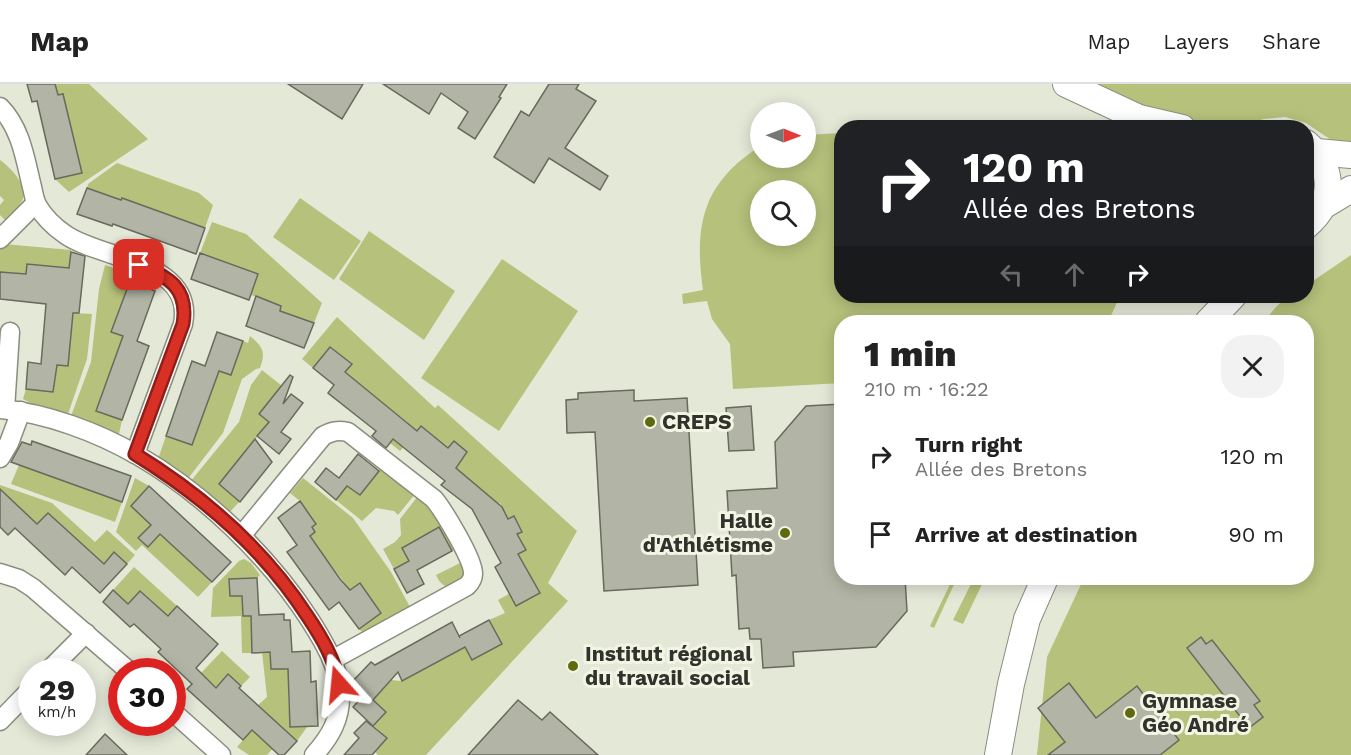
<!DOCTYPE html>
<html lang="en">
<head>
<meta charset="utf-8">
<style>
	body { margin:0; font-family:"Work Sans",sans-serif; background:#f2f2f2; color:#222; height:100vh; display:flex; flex-direction:column; font-size:22px; white-space:nowrap }
	* { box-sizing:border-box; margin:0 }
	p { font-size:20px; color:#767676 }
	.icon { flex:none; width:33px; height:33px; fill:none; stroke:currentColor; stroke-width:2; stroke-linecap:round; stroke-linejoin:round }
	.map { position:relative; flex:1; overflow:hidden }
	.sheet { position:absolute; left:834px; top:231px; width:480px; height:270px; display:flex; flex-direction:column; background:#fff; border-radius:24px; box-shadow:0 3px 15px #0003 }
	.sheet>* { flex:none }
	.top-card { position:absolute; left:834px; top:36px; width:480px; height:183px; border-radius:24px; box-shadow:0 3px 15px #0003; background:#202124; color:#fff; overflow:hidden }
	.needle { width:39px; rotate:91deg }
	.buttons { position:absolute; left:750px; top:18px; display:grid; gap:12px }
	.buttons a { display:grid; place-items:center; width:66px; height:66px; border-radius:50%; background:#fff; box-shadow:0 3px 15px #0003; font-size:30px }
	.speed { position:absolute; left:18px; top:574px; display:flex; gap:12px; font-size:30px; font-weight:700; text-align:center }
	.speed>* { display:grid; place-content:center; width:78px; height:78px; border-radius:50%; background:#fff; box-shadow:0 3px 15px #0003; line-height:1 }
	.speed small { font-size:15px; font-weight:400 }
	.speed .limit { border:9px solid #d22; background:#fff; color:#111 }
	.pin { position:absolute; display:grid; place-items:center; width:51px; height:51px; color:#fff; margin:-26px; border-radius:12px; box-shadow:0 3px 9px #0006 }
	.me { position:absolute; width:66px; margin:-33px; rotate:342deg; stroke-linejoin:round; filter:drop-shadow(0 0 4px #0008) }
	.turn { display:flex; align-items:center; gap:21px; height:126px; padding:0 30px; font-size:27px }
	.turn .icon { width:78px; height:78px; stroke-width:2.5 }
	.turn b { display:block; font-size:42px; line-height:51px }
	.lanes { display:flex; align-items:center; height:57px; padding:0 30px; background:#0003; justify-content:center; gap:30px; direction:ltr }
	.lanes .off { opacity:.35 }
	.round { display:grid; place-items:center; flex:none; width:63px; height:63px; border-radius:24px; background:#f2f2f2 }
	.headline { display:flex; align-items:center; justify-content:space-between; height:102px; padding:0 30px }
	h1 { font-size:36px; font-weight:800; line-height:45px }
	ul { padding:0; list-style:none }
	li { display:flex; align-items:center; gap:18px; height:78px; padding:0 30px }
	li div { flex:1 }
	li b { display:block; font-size:22px }
	li em { font-style:normal }
	header { display:flex; align-items:center; gap:36px; box-sizing:border-box; height:84px; padding:0 30px; background:#fff; border-bottom:2px solid #e0e0e0 }
	header strong { font-size:28px }
	nav { display:flex; gap:33px; margin-inline-start:auto; font-size:21px }
	.map>svg:first-child { display:block }
	.green { fill:#b6c17b; fill-rule:evenodd }
	.building { fill:#b2b5a5; stroke:#686a5c; stroke-width:1.5 }
	.lines { fill:none; stroke-linecap:round; stroke-linejoin:round }
	.street-casing { stroke:#8b8e7e; stroke-width:21 }
	.secondary-casing { stroke:#8b8e7e; stroke-width:28 }
	.street { stroke:#fff; stroke-width:18 }
	.secondary { stroke:#fff; stroke-width:26 }
	.route-casing { stroke:#8d1f18; stroke-width:15 }
	.route { stroke:#d93025; stroke-width:10 }
	.poi-dot { fill:#60690e; stroke:#f2f5e4; stroke-width:2 }
	.labels { text-anchor:middle; stroke-width:6; stroke-linejoin:round; paint-order:stroke }
	.poi-label { font-size:21px; font-weight:bold; fill:#31322c; stroke:#f2f5e4; text-anchor:start }
</style>
</head>
<body>
<header>
<strong>Map</strong>
<nav><a>Map</a><a>Layers</a><a>Share</a></nav>
</header>
<div class="map">
<svg width="1351" height="671" viewBox="0 0 1351 671">
	<rect width="100%" height="100%" fill="#e4e8d7"/>
	<g class="green">
		<path d="M55 0H89L148 55 69 108 55 95 82 88 63 11H58Z"/>
		<path d="M1089 0H1351V65L1343 64 1306 39 1285 33 1264 35 1235 43H1203L1180 36Z"/>
		<path d="M841 49 842 212H1120L1108 238H842L841 299 733 305 730 260 712 235 707 217 683 220 682 210 703 206C694 142 702 100 759 63L760 62V74H806V51ZM760 106H806V152H760Z"/>
		<path d="M0 76C10 83 30 103 22 117 18 124 10 130 5 136L0 131V121L4 116 0 112Z"/>
		<path d="M117 79 199 109 213 121 205 144 122 114 121 116 87 104 88 100Z"/>
		<path d="M300 114 361 157 334 196 273 153Z"/>
		<path d="M212 138 246 150 322 219 314 239 280 227 281 222 251 211 258 190 200 169Z"/>
		<path d="M369 147 455 207 424 256 339 195Z"/>
		<path d="M4 160 71 166 67 211 54 183 28 180 26 190 0 188V165Z"/>
		<path d="M1351 171V671H1037L1047 573 1084 494H1306V238H1263C1280 220 1280 212 1306 212L1307 201Z"/>
		<path d="M502 175 578 227 499 347 421 294Z"/>
		<path d="M105 181 127 189 125 195 130 197 111 248 123 252 96 327 122 336 119 350 71 332 91 278 99 205Z"/>
		<path d="M73 229 92 230 87 275 68 330 34 321 23 315 26 305 53 308 55 281 68 282Z"/>
		<path d="M337 233 435 324 438 321 577 447 548 499 568 517 426 671H378L375 668 387 654 373 642 386 628 373 616 391 596 402 597 465 563 473 576 502 560 489 536 505 529 498 516 509 510 516 522 540 509 518 470 525 466 517 450 522 448 514 433 508 435 500 419 476 432 456 384 462 376 421 343 400 367 390 359 407 338 345 288 351 280 330 263 313 284 302 275Z"/>
		<path d="M250 252C263 263 266 268 260 284L256 285 242 295 223 349 187 396 158 375 166 352 192 361 219 287 231 291 243 257 248 259Z"/>
		<path d="M262 286 282 302 269 338 247 366 240 417 230 428 190 398 239 338 251 301Z"/>
		<path d="M19 381 122 418 115 438 11 400Z"/>
		<path d="M382 383 415 410 398 431 394 427 376 424 362 437 336 416 347 402 360 411Z"/>
		<path d="M135 394 149 402 131 422 151 441 138 455 148 463 160 450 212 498 198 513 142 461 136 467 116 448Z"/>
		<path d="M303 394 353 434 391 488 410 523 362 548 359 545 381 528 360 500 350 506 309 452 315 448 300 417 290 409Z"/>
		<path d="M0 401 52 419 95 458 107 446 135 471 127 480 114 469 96 488 48 429 33 445 0 415Z"/>
		<path d="M418 412 430 422 456 465 452 467 438 443 402 464 409 477 394 485 383 465 395 458 401 451 400 435Z"/>
		<path d="M244 475 251 479 260 491 257 494 229 495 230 512H246L243 532 268 531 252 552V569H242L241 532 211 533 213 504 239 477Z"/>
		<path d="M462 478 466 492 454 504C444 503 440 500 436 491Z"/>
		<path d="M134 483 177 522 156 545 144 528 153 518 141 507 125 523 113 506Z"/>
		<path d="M953 494H957L934 544 930 542Z"/>
		<path d="M974 494H985L963 540 953 536Z"/>
		<path d="M222 567 250 593 241 602 228 590 210 610 201 589Z"/>
		<path d="M262 568 270 569 271 585H299L288 606 289 629 306 628 307 643 297 657 258 621 267 613Z"/>
		<path d="M252 646 256 650 260 646 276 661 267 671H249L237 663Z"/>
	</g>
	<g class="building">
		<path d="M27 0H55L58 11 63 10 82 89 55 95 37 17 32 18Z"/>
		<path d="M288 0H363L342 35Z"/>
		<path d="M383 0H507L499 13 501 14 475 55 458 44 468 28 441 9 429 30Z"/>
		<path d="M549 0H579L576 5 596 17 565 64 608 92 600 106 549 74 534 99 494 73 521 27 529 32Z"/>
		<path d="M87 104 121 116 122 114 205 144 196 170 113 140 112 142 77 130Z"/>
		<path d="M71 168 85 172 79 229H73L68 282 57 281 53 308 26 305 28 278 41 280 46 220 0 215V188L26 190 27 180 69 184Z"/>
		<path d="M200 169 258 190 249 216 191 195Z"/>
		<path d="M130 197 155 207 137 257 149 262 122 336 96 327 123 252 111 248Z"/>
		<path d="M256 212 281 222 280 227 314 239 304 264 246 242Z"/>
		<path d="M217 248 243 257 231 291 219 287 192 361 166 352 192 277 205 282Z"/>
		<path d="M330 263 352 280 345 288 417 347 421 342 448 364 454 357 467 368 456 384 502 423 508 435 514 432 522 448 517 450 526 466 518 470 540 509 516 522 495 483 501 479 472 425 441 401 445 397 393 355 386 364 372 352 376 347 328 309 334 301 313 284Z"/>
		<path d="M290 291 293 293 283 320 291 310 303 319 281 348 291 355 279 370 257 352 269 338 259 330Z"/>
		<path d="M634 306V317L687 314 698 501 604 507 595 348 567 349 566 316 578 315V309Z"/>
		<path d="M842 320V494H905L907 527 876 563 793 568 794 582 763 584 761 555H750L749 544 739 545 736 491 732 492 727 407 777 404 775 358 806 322Z"/>
		<path d="M751 322 754 366 729 367 726 324Z"/>
		<path d="M255 355 272 378 240 418 219 400Z"/>
		<path d="M32 357 131 392 122 418 11 378 22 358 31 361Z"/>
		<path d="M358 370 379 387 360 411 347 402 336 416 315 398 326 384 339 394Z"/>
		<path d="M149 402 231 478 212 498 160 450 148 463 138 454 151 441 131 422Z"/>
		<path d="M0 405 37 440 48 429 104 480 114 468 127 480 100 509 72 483 65 491 15 444 8 451 0 443Z"/>
		<path d="M300 417 316 440 312 443 315 448 310 452 340 495 350 506 360 499 381 529 359 545 339 518 329 526 287 468 297 461 278 434Z"/>
		<path d="M439 443 452 467 417 486 424 500 407 509 394 485 409 477 402 464Z"/>
		<path d="M257 494 259 531 284 530V536H290L292 568 310 567 311 598 316 597 318 642 290 643 288 585H271L270 568 252 569 251 532H243L242 512H230L229 495Z"/>
		<path d="M113 506 128 520 140 507 168 532 177 522 218 560 196 584 216 604 228 590 241 602 239 604 297 657 284 671H279L252 646 243 656 187 605 192 600 158 568 161 565 134 540 130 543 103 518Z"/>
		<path d="M489 536 502 560 472 576 465 563 402 597 398 588 373 616 386 628 373 642 353 623 365 610 352 598 371 578 375 581 452 538 460 554 459 552Z"/>
		<path d="M1201 553 1206 560 1212 556 1260 617 1254 621 1263 633 1249 644 1187 564Z"/>
		<path d="M1069 599 1096 634 1137 602 1179 656 1160 671H1048L1065 658 1038 624Z"/>
		<path d="M518 616 542 636 550 628 598 671H468Z"/>
		<path d="M366 637 387 654 372 671H344L359 654 354 649Z"/>
		<path d="M105 650 127 671H86Z"/>
	</g>
	<g class="lines">
		<defs>
			<g id="street">
				<path d="M0 23C20 43 25 73 31 99 33 106 34 115 37 121 44 133 54 143 66 151 103 176 195 177 183 240L135 370"/>
				<path d="M0 155 36 119"/>
				<path d="M0 325C46 329 97 348 137 371 203 409 268 471 310 536 324 558 339 583 340 610 341 635 330 653 314 671"/>
				<path d="M5 325 10 248"/>
				<path d="M0 374 9 359 21 327"/>
				<path d="M241 452 323 352C332 347 338 346 348 348L434 415C443 426 474 476 473 490 473 495 470 499 467 502L332 576"/>
				<path d="M0 489 19 495 33 504 130 588"/>
				<path d="M47 588 86 549"/>
				<path d="M172 627 221 671"/>
				<path d="M0 637 32 604"/>
			</g>
			<g id="secondary">
				<path d="M1066 0 1139 34 1182 44"/>
				<path d="M1306 59C1335 84 1335 117 1306 142"/>
				<path d="M1317 68 1351 71"/>
				<path d="M1323 122 1351 105"/>
				<path d="M1208 238 1233 212"/>
				<path d="M998 671 1011 600 1027 535 1045 494"/>
			</g>
		</defs>
		<use href="#street" class="street-casing"/>
		<use href="#secondary" class="secondary-casing"/>
		<use href="#street" class="street"/>
		<use href="#secondary" class="secondary"/>
	</g>
	<g class="lines">
		<defs>
			<path id="route" d="M139 181C168 192 189 204 183 240L135 370C203 412 265 466 308 533 322 554 335 576 339 600"/>
		</defs>
		<use href="#route" class="route-casing"/>
		<use href="#route" class="route"/>
	</g>
	<g class="poi-dot">
		<circle cx="650" cy="338" r="6"/>
		<circle cx="785" cy="449" r="6"/>
		<circle cx="573" cy="582" r="6"/>
		<circle cx="1130" cy="629" r="6"/>
	</g>
	<g class="labels">
		<g class="poi-label">
			<text x="662" y="345">CREPS</text>
			<text x="773" y="444" text-anchor="end">Halle<tspan x="773" dy="24">d'Athlétisme</tspan></text>
			<text x="585" y="577">Institut régional<tspan x="585" dy="24">du travail social</tspan></text>
			<text x="1142" y="624">Gymnase<tspan x="1142" dy="24">Géo André</tspan></text>
		</g>
	</g>
</svg>
<div class="buttons">
<a><svg class="needle" viewBox="-14 -14 28 28"><path d="M0-13l5 13h-10z" fill="#e53935"/><path d="M0 13l5-13h-10z" fill="#767676"/></svg></a>
<a><svg class="icon" aria-label="search" viewBox="0 0 24 24"><circle cx="10" cy="10" r="6"/><path d="M15 15l6 6"/></svg></a>
</div>
<div class="speed"><div>29<small>km/h</small></div><div class="limit">30</div></div>
<div class="pin" style="left:139px;top:181px;background:#d93025"><svg class="icon" aria-label="arrive" viewBox="0 0 24 24"><path d="M6 21V4h12l-3 4 3 4H6"/></svg></div>
<svg class="me" style="left:339px;top:600px" viewBox="-20 -20 40 40"><path d="M0-17L14 15 0 8-14 15z" fill="#d93025" stroke="#fff" stroke-width="4"/></svg>
<div class="top-card">
<div class="turn"><svg class="icon" aria-label="right" viewBox="0 0 24 24"><path d="M7 20v-9h11M14 6l5 5-5 5"/></svg><div><b>120 m</b>Allée des Bretons</div></div>
<div class="lanes"><svg class="icon off" aria-label="left" viewBox="0 0 24 24"><path d="M17 20v-9H6M10 6l-5 5 5 5"/></svg><svg class="icon off" aria-label="ahead" viewBox="0 0 24 24"><path d="M12 20V5M6 11l6-6 6 6"/></svg><svg class="icon" aria-label="right" viewBox="0 0 24 24"><path d="M7 20v-9h11M14 6l5 5-5 5"/></svg></div>
</div>
<section class="sheet">
<div class="headline"><div><h1>1 min</h1><p>210 m · 16:22</p></div><a class="round"><svg class="icon" aria-label="close" viewBox="0 0 24 24"><path d="M6 6l12 12M18 6L6 18"/></svg></a></div>
<ul>
<li><svg class="icon" aria-label="right" viewBox="0 0 24 24"><path d="M7 20v-9h11M14 6l5 5-5 5"/></svg><div><b>Turn right</b><p>Allée des Bretons</p></div><em>120 m</em></li>
<li><svg class="icon" aria-label="arrive" viewBox="0 0 24 24"><path d="M6 21V4h12l-3 4 3 4H6"/></svg><div><b>Arrive at destination</b></div><em>90 m</em></li>
</ul>
</section>
</div>
</body>
</html>
